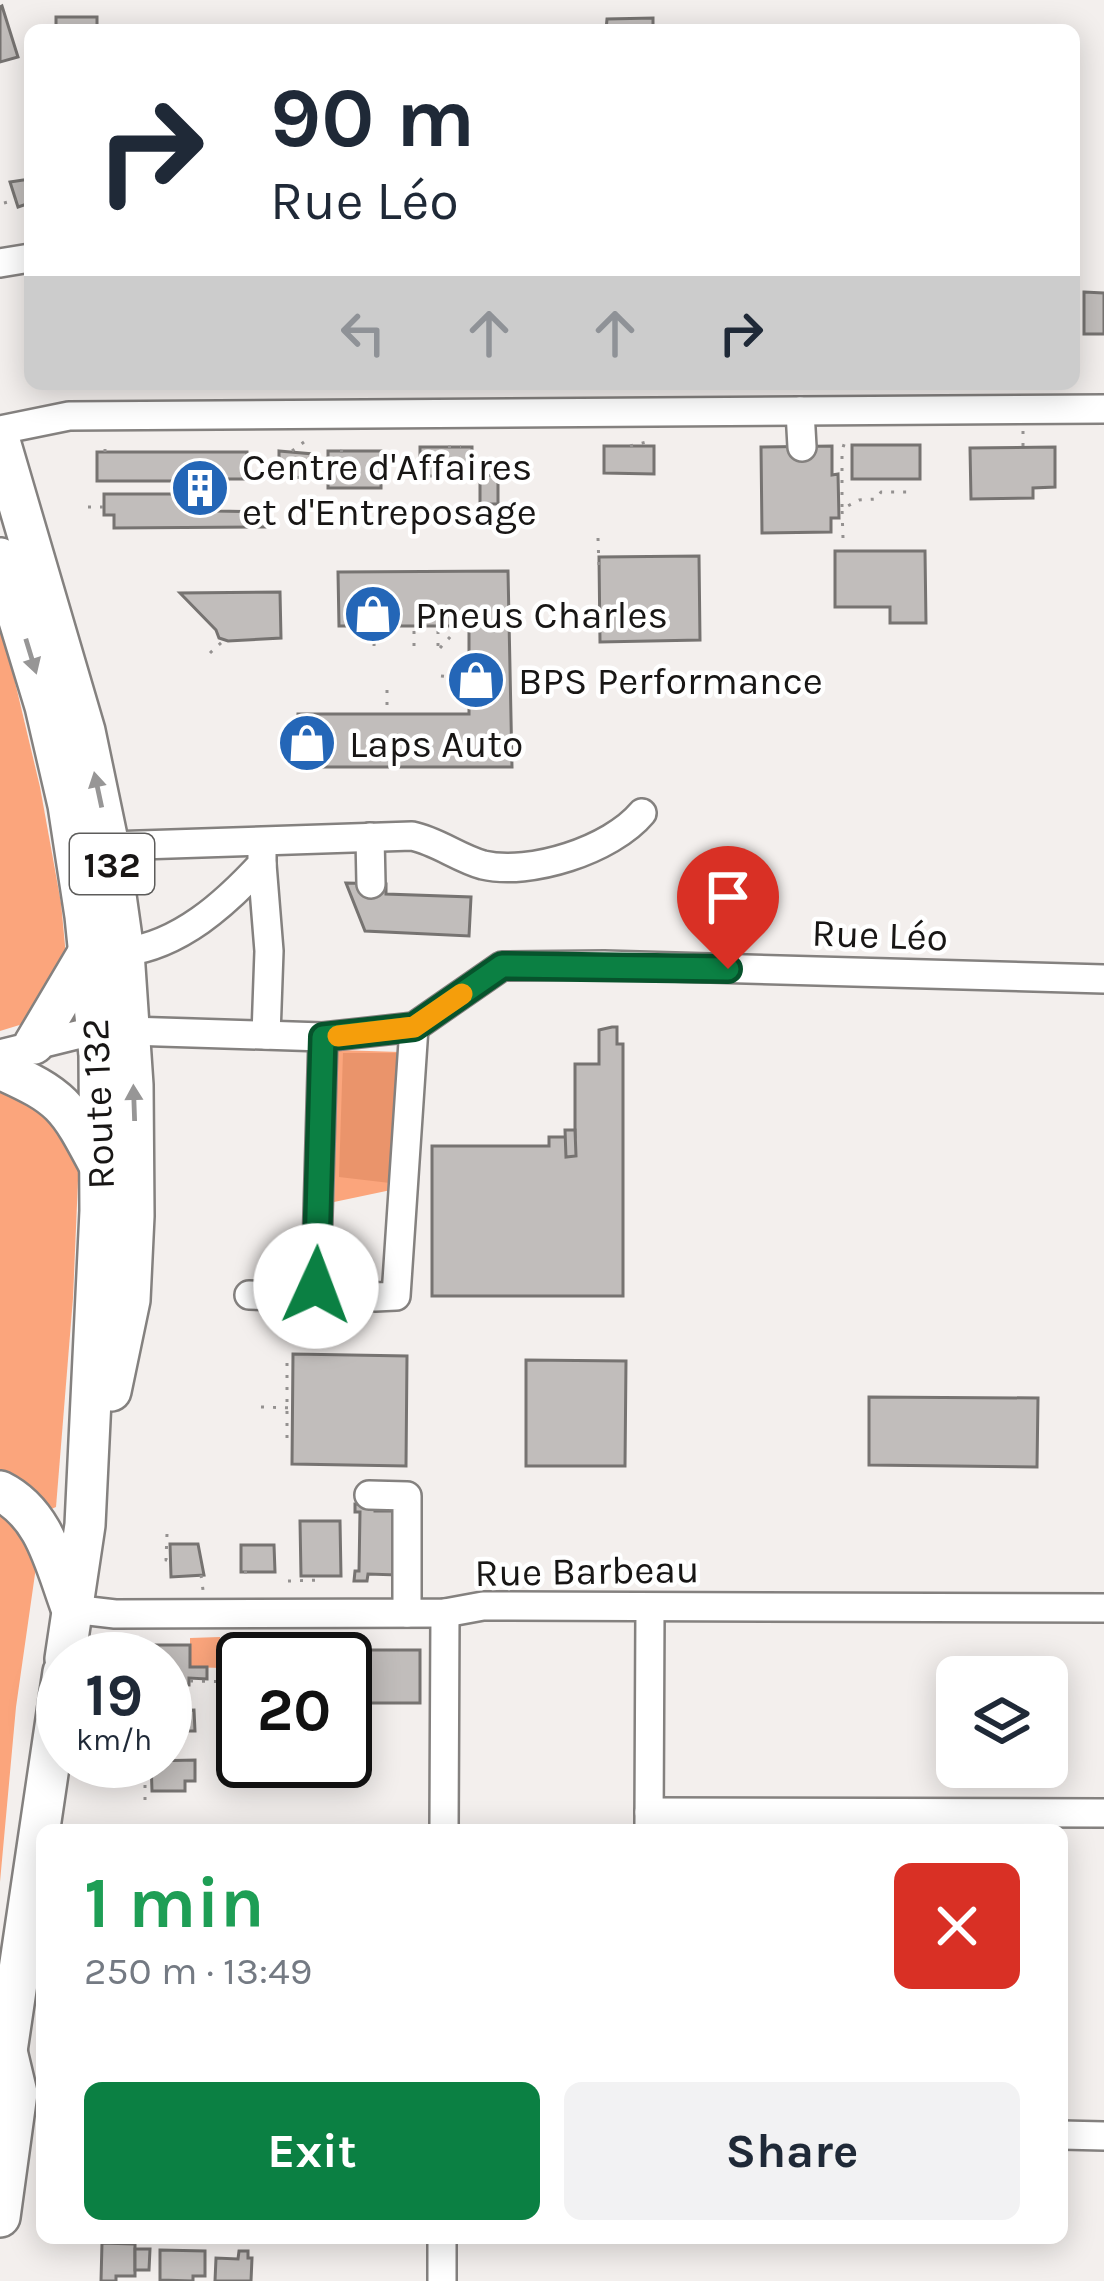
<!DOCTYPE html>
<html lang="en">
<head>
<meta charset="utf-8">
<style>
	body { margin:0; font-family:Karla,sans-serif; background:#f2f2f3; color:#1f2937; height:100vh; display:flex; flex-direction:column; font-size:45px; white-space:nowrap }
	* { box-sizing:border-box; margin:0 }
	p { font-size:39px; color:#747a83 }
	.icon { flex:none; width:66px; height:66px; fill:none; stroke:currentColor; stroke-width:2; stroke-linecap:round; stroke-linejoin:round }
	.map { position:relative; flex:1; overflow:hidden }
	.panel { position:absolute; left:36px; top:1824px; width:1032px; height:420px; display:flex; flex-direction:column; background:#fff; border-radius:18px; box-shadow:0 6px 30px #0003 }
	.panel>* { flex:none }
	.banner { position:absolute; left:24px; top:24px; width:1056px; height:366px; border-radius:18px; box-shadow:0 6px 30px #0003; background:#fff; color:#1f2937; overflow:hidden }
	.fabs { position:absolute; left:936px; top:1656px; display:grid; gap:24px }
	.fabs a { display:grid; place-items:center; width:132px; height:132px; border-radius:18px; background:#fff; box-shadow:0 6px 30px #0003; font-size:60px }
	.speed { position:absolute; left:36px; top:1632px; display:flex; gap:24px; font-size:60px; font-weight:700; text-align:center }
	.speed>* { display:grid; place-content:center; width:156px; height:156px; border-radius:50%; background:#fff; box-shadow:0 6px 30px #0003; line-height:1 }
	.speed small { font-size:30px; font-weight:400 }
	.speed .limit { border:6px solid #111; border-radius:18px; background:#fff; color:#111 }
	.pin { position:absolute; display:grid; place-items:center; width:102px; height:102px; color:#fff; margin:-123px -51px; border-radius:50% 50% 50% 0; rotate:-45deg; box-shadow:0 0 12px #0007 }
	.pin .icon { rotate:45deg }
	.me { position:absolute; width:132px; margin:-66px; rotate:2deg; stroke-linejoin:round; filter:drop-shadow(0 0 9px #0008) }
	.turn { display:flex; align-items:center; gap:42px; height:252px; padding:0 48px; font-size:54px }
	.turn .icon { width:156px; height:156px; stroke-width:2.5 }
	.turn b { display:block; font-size:84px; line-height:102px }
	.lanes { display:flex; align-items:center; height:114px; padding:0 48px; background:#0003; justify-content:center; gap:60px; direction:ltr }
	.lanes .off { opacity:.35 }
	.round { display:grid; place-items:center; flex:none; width:126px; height:126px; border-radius:18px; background:#f2f2f3 }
	.head { display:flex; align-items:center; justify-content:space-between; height:204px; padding:0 48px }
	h1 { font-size:72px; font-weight:700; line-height:90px; color:#1e9e55 }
	.action { display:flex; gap:24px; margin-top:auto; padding:24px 48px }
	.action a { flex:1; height:138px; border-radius:18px; background:#0b8043; color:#fff; font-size:48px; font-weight:700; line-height:138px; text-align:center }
	.action a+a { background:#f2f2f3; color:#1f2937 }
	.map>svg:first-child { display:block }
	.green { fill:#fba57c }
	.forest { fill:#ea946b }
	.building { fill:#c1bdbb; stroke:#767371; stroke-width:3 }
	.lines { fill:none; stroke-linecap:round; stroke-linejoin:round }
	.minor-casing { stroke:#84817f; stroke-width:32 }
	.highway-casing { stroke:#84817f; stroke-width:44 }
	.path { stroke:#949190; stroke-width:3; stroke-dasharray:3 9; stroke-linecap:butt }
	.minor { stroke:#fff; stroke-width:27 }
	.highway { stroke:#fff; stroke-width:39 }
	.oneway { fill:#979696 }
	.route-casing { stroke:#07532c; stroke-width:30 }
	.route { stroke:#0b8043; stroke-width:21 }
	.slow { stroke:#f59e0b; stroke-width:21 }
	.labels { text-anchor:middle; stroke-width:9; stroke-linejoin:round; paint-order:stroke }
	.shield { fill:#fff; stroke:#5d5c5b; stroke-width:3 }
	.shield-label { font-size:36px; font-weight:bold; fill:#181615 }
	.poi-label { font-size:39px; fill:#181615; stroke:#fff; text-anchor:start }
	.street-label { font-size:39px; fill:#181615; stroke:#fff }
</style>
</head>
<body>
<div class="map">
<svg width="1104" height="2281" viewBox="0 0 1104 2281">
	<rect width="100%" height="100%" fill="#f3efed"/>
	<g class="green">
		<path d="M0 619 40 787 61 903 66 956 26 1023 0 1031Z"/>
		<path d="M338 1050 400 1052 391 1190 334 1202Z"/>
		<path d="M0 1086 42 1098 79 1157 73 1298 56 1507 42 1513 0 1482Z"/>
		<path d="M0 1500 13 1510 36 1567 16 1707 0 1882Z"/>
		<path d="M220 1637 221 1668 190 1667V1638Z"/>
	</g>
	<path class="forest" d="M343 1053H398L390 1183 339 1177Z"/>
	<g class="building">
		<path d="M2 6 18 57 0 62V7Z"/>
		<rect x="56" y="17" width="41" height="13"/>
		<path d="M653 18V30H606L607 19Z"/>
		<path d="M30 179V203L18 207 10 182Z"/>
		<path d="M1084 292 1104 293V334H1084Z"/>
		<rect x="852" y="445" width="68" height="34"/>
		<path d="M604 446H654V474L604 473Z"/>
		<path d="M832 446V475L838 474 839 518H831V532L762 533 761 447Z"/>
		<rect x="420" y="447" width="52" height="29"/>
		<path d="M1055 447V487L1033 488V498L971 499 970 448Z"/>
		<path d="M279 451 313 454 314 477 279 478Z"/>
		<rect x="328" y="451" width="53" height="37"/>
		<path d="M97 452H247V479H204L205 496H216V511L265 512V527L114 528V515H104V494H196V481H97Z"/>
		<path d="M498 475V504H480V476Z"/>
		<path d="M835 551H925L926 623H890V607H835Z"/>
		<path d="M699 556 700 640 600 642 599 557Z"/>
		<path d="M508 571 512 767H298V714H469V626H339L338 572Z"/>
		<path d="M280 592 281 638 228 641 219 638 216 630 180 593Z"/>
		<path d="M346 883 386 884V894L471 897 469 936 365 931Z"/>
		<path d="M612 1027H617V1044H623V1296H432V1146H549V1137H575V1064H599V1030Z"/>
		<path d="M565 1130H575L576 1156 566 1157Z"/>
		<path d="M293 1354 407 1356 406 1466 292 1464Z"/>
		<path d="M526 1360 626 1361 625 1466H526Z"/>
		<path d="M869 1397 1038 1398 1037 1467 869 1465Z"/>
		<path d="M355 1504H375V1511H398L397 1575 368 1574 367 1581H354L355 1571H359L360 1512H355Z"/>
		<path d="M300 1521H340L341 1576H301Z"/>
		<path d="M170 1544H198L204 1575 171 1577Z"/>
		<path d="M241 1545H274L275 1572H241Z"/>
		<path d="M156 1645H190V1667H207V1679L189 1678V1685L165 1684V1659H156Z"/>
		<rect x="312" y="1649" width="29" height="10"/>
		<rect x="359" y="1650" width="61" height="53"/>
		<path d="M194 1710 195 1731H184V1739H165V1711Z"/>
		<path d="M195 1760V1781H185V1791H152L151 1761Z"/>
		<path d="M102 2243 135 2244V2276H116V2281H101Z"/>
		<path d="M135 2249H150L149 2270H135Z"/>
		<path d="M160 2250 205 2251V2276H193V2281L160 2280Z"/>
		<path d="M239 2251H248V2258H252L251 2281H215L216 2258 238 2259Z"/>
	</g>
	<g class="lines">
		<defs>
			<g id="minor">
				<path d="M0 263 30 258"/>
				<path d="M800 411 802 447"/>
				<path d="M0 430 69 416 1104 409"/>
				<path d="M370 837 371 884"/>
				<path d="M109 846 412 836C437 841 458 858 483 865 530 876 611 850 642 813"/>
				<path d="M262 864 269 951 266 1035"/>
				<path d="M124 952C180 945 225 904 262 864V842"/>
				<path d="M323 1037 316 1286 357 1288 375 1297 396 1296 414 1027"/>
				<path d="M0 1054 97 1030 323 1037 414 1027 502 966 604 965 1104 979"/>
				<path d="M249 1295 285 1296 316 1286"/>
				<path d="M369 1495 407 1496V1613"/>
				<path d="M72 1609 115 1614 445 1613 483 1606 1104 1608"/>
				<path d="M649 1812 1104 1813"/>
				<path d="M649 1825 650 1608"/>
				<path d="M444 1830 445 1613"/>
				<path d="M1062 2135 1104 2136"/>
				<path d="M442 2281V2238"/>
			</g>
			<g id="highway">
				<path d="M0 441 85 731 109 846 124 952 133 1085 134 1216 130 1300 111 1391"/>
				<path d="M0 558 45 706 68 805 85 916 99 1055 100 1211 85 1525 65 1659"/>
				<path d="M34 1044 89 951"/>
				<path d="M0 1069C63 1097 67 1105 99 1165"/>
				<path d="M0 1491C44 1513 54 1561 70 1605"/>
				<path d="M0 2063 7 2051 63 1672"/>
				<path d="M0 2217 17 2093 7 2051"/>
			</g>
		</defs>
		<use href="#minor" class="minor-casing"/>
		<use href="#highway" class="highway-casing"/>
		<g class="path">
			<path d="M4 203 16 200"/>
			<path d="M235 384V387"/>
			<path d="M1023 431V448"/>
			<path d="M630 446 647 442"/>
			<path d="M448 447H461"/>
			<path d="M292 451 308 439"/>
			<path d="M340 451 347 452"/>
			<path d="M105 452V446"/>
			<path d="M88 507H104"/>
			<path d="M842 507V451L846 438"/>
			<path d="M598 538 599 567"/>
			<path d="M843 538 842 509 859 500 876 499 881 492H911"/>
			<path d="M374 646 375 626"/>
			<path d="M414 646V626"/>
			<path d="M438 646V626"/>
			<path d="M440 648 460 626"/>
			<path d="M210 653 223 641"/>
			<path d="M441 676 469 679"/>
			<path d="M387 690V714"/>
			<path d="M261 1407 293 1408"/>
			<path d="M287 1438V1363"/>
			<path d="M167 1534 166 1560H170"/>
			<path d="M244 1572H251"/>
			<path d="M201 1575 203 1590"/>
			<path d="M288 1581 320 1580V1576"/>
			<path d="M307 1637 308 1649H312"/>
			<path d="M363 1650V1634"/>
			<path d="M190 1681 243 1682"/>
			<path d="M145 1761V1805"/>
		</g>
		<use href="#minor" class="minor"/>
		<use href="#highway" class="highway"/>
	</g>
	<defs><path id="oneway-solid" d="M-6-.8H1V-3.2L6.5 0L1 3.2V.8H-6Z" transform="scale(3)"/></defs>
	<g class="oneway">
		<use href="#oneway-solid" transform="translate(31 656) rotate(73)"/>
		<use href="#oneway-solid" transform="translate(98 790) rotate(-102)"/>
		<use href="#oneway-solid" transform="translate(134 1103) rotate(-92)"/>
	</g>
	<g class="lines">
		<defs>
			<path id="route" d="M316 1286 323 1037 414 1027 502 966 728 969"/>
		</defs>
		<use href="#route" class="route-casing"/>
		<use href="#route" class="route"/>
		<path class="slow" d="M338 1036 414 1027 462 994"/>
	</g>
	<defs>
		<symbol id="building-disc" viewBox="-11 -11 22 22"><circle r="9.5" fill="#2466b7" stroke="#fff"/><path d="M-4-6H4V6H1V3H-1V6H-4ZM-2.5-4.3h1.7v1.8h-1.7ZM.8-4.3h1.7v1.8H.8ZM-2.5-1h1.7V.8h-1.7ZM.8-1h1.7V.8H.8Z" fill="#fff"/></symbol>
		<symbol id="shop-disc" viewBox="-11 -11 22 22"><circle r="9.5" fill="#2466b7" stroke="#fff"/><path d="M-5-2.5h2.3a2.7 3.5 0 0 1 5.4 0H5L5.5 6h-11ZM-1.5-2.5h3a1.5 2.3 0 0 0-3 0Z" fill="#fff"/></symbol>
	</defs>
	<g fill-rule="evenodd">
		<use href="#building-disc" x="167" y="455" width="66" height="66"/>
		<use href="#shop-disc" x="340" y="581" width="66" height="66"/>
		<use href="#shop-disc" x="443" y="647" width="66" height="66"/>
		<use href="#shop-disc" x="274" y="710" width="66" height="66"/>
	</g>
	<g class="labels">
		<rect class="shield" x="70" y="834" width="84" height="60" rx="9"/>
		<g class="shield-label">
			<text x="112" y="877">132</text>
		</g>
		<g class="poi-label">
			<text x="242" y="480">Centre d'Affaires<tspan x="242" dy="45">et d'Entreposage</tspan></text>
			<text x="415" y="628">Pneus Charles</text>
			<text x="518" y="694">BPS Performance</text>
			<text x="349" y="757">Laps Auto</text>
		</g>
		<g class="street-label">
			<text transform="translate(880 934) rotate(2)" y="14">Rue Léo</text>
			<text transform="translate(97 1104) rotate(-92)" y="14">Route 132</text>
			<text transform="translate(587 1570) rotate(-1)" y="14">Rue Barbeau</text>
		</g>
	</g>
</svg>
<div class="fabs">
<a><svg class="icon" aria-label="layers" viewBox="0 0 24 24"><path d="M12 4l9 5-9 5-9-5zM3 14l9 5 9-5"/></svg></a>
</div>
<div class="speed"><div>19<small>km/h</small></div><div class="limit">20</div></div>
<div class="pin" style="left:728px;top:969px;background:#d93025"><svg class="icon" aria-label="arrive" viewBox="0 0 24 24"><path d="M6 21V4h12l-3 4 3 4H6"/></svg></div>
<svg class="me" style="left:316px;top:1286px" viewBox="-20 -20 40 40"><circle r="19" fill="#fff"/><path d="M0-13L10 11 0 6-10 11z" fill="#0b8043"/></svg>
<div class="banner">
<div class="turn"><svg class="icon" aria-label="right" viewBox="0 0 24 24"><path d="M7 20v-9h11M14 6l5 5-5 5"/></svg><div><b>90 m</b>Rue Léo</div></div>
<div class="lanes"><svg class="icon off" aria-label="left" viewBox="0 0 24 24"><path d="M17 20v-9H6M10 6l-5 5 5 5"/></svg><svg class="icon off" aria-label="ahead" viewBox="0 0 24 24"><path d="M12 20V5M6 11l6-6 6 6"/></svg><svg class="icon off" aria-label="ahead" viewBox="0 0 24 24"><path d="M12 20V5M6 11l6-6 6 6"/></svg><svg class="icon" aria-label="right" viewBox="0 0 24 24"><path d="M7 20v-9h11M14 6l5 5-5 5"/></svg></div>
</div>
<section class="panel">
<div class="head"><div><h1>1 min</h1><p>250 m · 13:49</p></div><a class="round" style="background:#d93025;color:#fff"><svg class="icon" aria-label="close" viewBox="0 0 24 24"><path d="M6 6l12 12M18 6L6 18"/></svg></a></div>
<div class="action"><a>Exit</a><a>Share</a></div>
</section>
</div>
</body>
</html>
